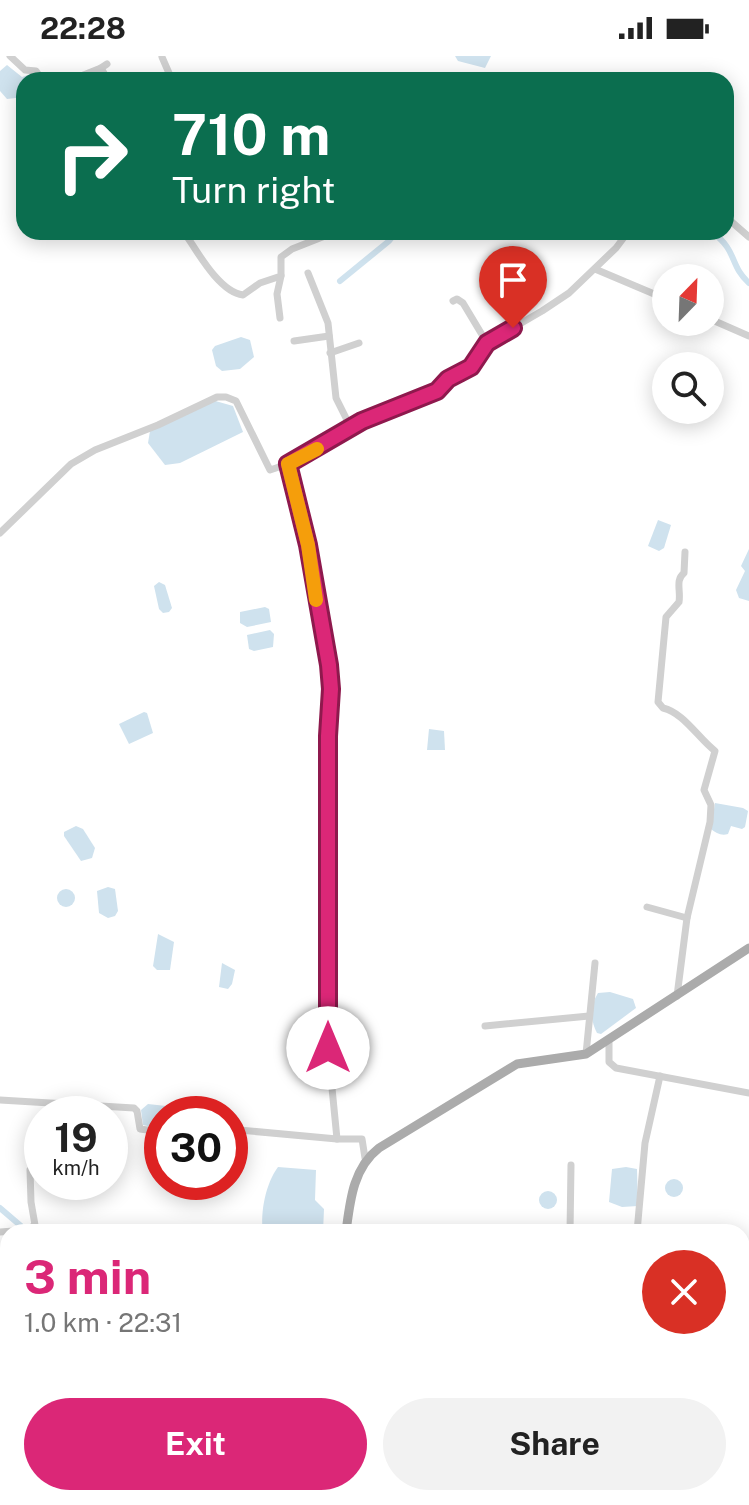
<!DOCTYPE html>
<html lang="en">
<head>
<meta charset="utf-8">
<style>
	body { margin:0; font-family:"Public Sans",sans-serif; background:#f2f2f2; color:#222; height:100vh; display:flex; flex-direction:column; font-size:30px; white-space:nowrap }
	* { box-sizing:border-box; margin:0 }
	p { font-size:26px; color:#767676 }
	.icon { flex:none; width:44px; height:44px; fill:none; stroke:currentColor; stroke-width:2; stroke-linecap:round; stroke-linejoin:round }
	.map { position:relative; flex:1; overflow:hidden }
	.panel { position:absolute; left:0px; top:1168px; width:750px; height:282px; display:flex; flex-direction:column; background:#fff; border-radius:24px 24px 0 0; box-shadow:0 4px 20px #0003 }
	.panel>* { flex:none }
	.hud { position:absolute; left:16px; top:16px; width:718px; height:168px; border-radius:24px; box-shadow:0 4px 20px #0003; background:#0b6e4f; color:#fff; overflow:hidden }
	.needle { width:52px; rotate:23deg }
	.buttons { position:absolute; left:652px; top:208px; display:grid; gap:16px }
	.buttons a { display:grid; place-items:center; width:72px; height:72px; border-radius:50%; background:#fff; box-shadow:0 4px 20px #0003; font-size:40px }
	.speed { position:absolute; left:24px; top:1040px; display:flex; gap:16px; font-size:40px; font-weight:700; text-align:center }
	.speed>* { display:grid; place-content:center; width:104px; height:104px; border-radius:50%; background:#fff; box-shadow:0 4px 20px #0003; line-height:1 }
	.speed small { font-size:20px; font-weight:400 }
	.speed .limit { border:12px solid #d22; background:#fff; color:#111 }
	.pin { position:absolute; display:grid; place-items:center; width:68px; height:68px; color:#fff; margin:-82px -34px; border-radius:50% 50% 50% 0; rotate:-45deg; box-shadow:0 0 8px #0007 }
	.pin .icon { rotate:45deg }
	.me { position:absolute; width:88px; margin:-44px; rotate:0deg; stroke-linejoin:round; filter:drop-shadow(0 0 6px #0008) }
	.turn { display:flex; align-items:center; gap:28px; height:168px; padding:0 24px; font-size:36px }
	.turn .icon { width:104px; height:104px; stroke-width:2.5 }
	.turn b { display:block; font-size:56px; line-height:68px }
	.round { display:grid; place-items:center; flex:none; width:84px; height:84px; border-radius:42px; background:#f2f2f2 }
	.summary { display:flex; align-items:center; justify-content:space-between; height:136px; padding:0 24px }
	h1 { font-size:48px; font-weight:700; line-height:60px; color:#db2777 }
	.primary-button { display:flex; gap:16px; margin-top:auto; padding:16px 24px }
	.primary-button a { flex:1; height:92px; border-radius:48px; background:#db2777; color:#fff; font-size:32px; font-weight:700; line-height:92px; text-align:center }
	.primary-button a+a { background:#f2f2f2; color:#222 }
	.status { display:flex; justify-content:space-between; align-items:center; height:56px; padding:0 40px; background:#fff; direction:ltr }
	.status svg { height:22px; fill:currentColor }
	.map>svg:first-child { display:block }
	.water { fill:#cfe2ee }
	.lines { fill:none; stroke-linecap:round; stroke-linejoin:round }
	.canal { stroke:#cfe2ee; stroke-width:6 }
	.minor { stroke:#d0d0d0; stroke-width:7 }
	.major { stroke:#ababab; stroke-width:9 }
	.route-casing { stroke:#8e194d; stroke-width:20 }
	.route { stroke:#db2777; stroke-width:14 }
	.slow { stroke:#f59e0b; stroke-width:14 }
</style>
</head>
<body>
<div class="status"><b>22:28</b><svg viewBox="0 0 49 12"><path d="M0 12V9h3v3zM5 12V6h3v6zM10 12V3h3v9zM15 12V0h3v12zM26 1h20v11H26zM47 4h2v5h-2z"/></svg></div>
<div class="map">
<svg width="749" height="1449" viewBox="0 0 749 1449">
	<rect width="100%" height="100%" fill="#fff"/>
	<g class="water">
		<path d="M455 0H491L485 12 458 5Z"/>
		<path d="M7 9 22 21 31 18 35 24H24V41L7 43 0 35V15Z"/>
		<path d="M241 281 250 284 254 301 240 313 222 315 216 310 212 294 215 290Z"/>
		<path d="M212 344 233 350 243 376 180 407 165 409 148 387 150 375Z"/>
		<path d="M658 464 671 469 664 492 659 495 648 490Z"/>
		<path d="M749 493V545L739 542 736 534 745 515 741 510Z"/>
		<path d="M159 526 165 529 172 552 169 556 163 557 159 553 154 530Z"/>
		<path d="M265 551 269 553 271 566 247 571 240 567V556Z"/>
		<path d="M270 574 274 578 273 591 254 595 249 593 247 579Z"/>
		<path d="M144 656 147 657 153 677 129 688 119 668Z"/>
		<path d="M429 673 444 675 445 694H427Z"/>
		<path d="M715 747 743 752 748 755 745 771 742 773 731 770 728 778C721 780 716 777 711 773Z"/>
		<path d="M76 770 83 773 95 792 92 802 81 805 64 780V776Z"/>
		<path d="M108 831 115 833 118 855 115 860 108 862 99 857 97 835Z"/>
		<circle cx="66" cy="842" r="9"/>
		<path d="M158 878 174 886 170 914H157L153 910Z"/>
		<path d="M222 907 235 914 232 928 228 933 219 931Z"/>
		<path d="M610 936 633 943 636 952 601 978 597 977C590 964 590 950 598 937Z"/>
		<path d="M148 1048 175 1051 179 1052V1058H162V1073L143 1069 141 1054Z"/>
		<path d="M278 1111 316 1114 315 1144 324 1153 323 1176H263C260 1156 266 1127 278 1111Z"/>
		<path d="M626 1111 637 1113 638 1150 622 1151 609 1146 612 1113Z"/>
		<circle cx="674" cy="1132" r="9"/>
		<circle cx="548" cy="1144" r="9"/>
	</g>
	<g class="lines">
		<g class="canal">
			<path d="M712 176C738 195 729 209 749 227"/>
			<path d="M340 225 389 185 396 176"/>
			<path d="M0 1152 28 1176"/>
			<path d="M742 1310H749"/>
			<path d="M0 1432 8 1429"/>
		</g>
		<g class="minor">
			<path d="M10 0 25 14 36 15 42 24"/>
			<path d="M162 1 172 24"/>
			<path d="M107 8 101 12 108 24"/>
			<path d="M71 24 101 12"/>
			<path d="M726 161 749 181"/>
			<path d="M184 176C197 195 219 236 243 239L260 227 281 220V201L292 193 335 176"/>
			<path d="M595 213 666 243"/>
			<path d="M308 217 328 267 336 342 351 372"/>
			<path d="M453 245 457 243 463 247 487 287"/>
			<path d="M280 262 277 238 281 220"/>
			<path d="M710 263 749 280"/>
			<path d="M294 285 329 280"/>
			<path d="M330 297 359 287"/>
			<path d="M0 477 71 408 95 394 158 369 217 341H226L236 345 270 414 288 408"/>
			<path d="M647 851 687 862"/>
			<path d="M677 940 687 862 710 766 711 749 704 734 715 695C698 682 684 657 663 652L658 646 666 561 679 546C681 535 675 524 684 517L685 496"/>
			<path d="M485 970 589 960"/>
			<path d="M609 984V1006L616 1012 749 1037"/>
			<path d="M586 998 595 907"/>
			<path d="M0 1044 134 1052 137 1055 140 1073 162 1076"/>
			<path d="M337 1083 327 981 328 680 331 633 329 609 308 489 288 408 362 365 426 341 437 335 448 323 464 316 487 287 542 255 569 237 616 192 628 176"/>
			<path d="M230 1084 239 1074 337 1083H362L365 1102"/>
			<path d="M0 1176 27 1174 35 1169 31 1146 30 1114 42 1112"/>
			<path d="M570 1176 571 1109"/>
			<path d="M637 1176 645 1087 660 1020"/>
			<path d="M0 1221 3 1227 0 1236"/>
			<path d="M0 1270 8 1276"/>
			<path d="M5 1427 8 1426"/>
			<path d="M742 1439 749 1442"/>
			<path d="M201 1442 211 1449"/>
			<path d="M682 1446 688 1449"/>
		</g>
		<g class="major">
			<path d="M346 1176C350 1145 353 1112 379 1092L517 1008 586 998 749 892"/>
			<path d="M231 1449 236 1442"/>
		</g>
	</g>
	<g class="lines">
		<defs>
			<path id="route" d="M328 992V680L331 633 329 609 308 489 288 408 362 365 437 335 448 323 471 311 487 287 513 272"/>
		</defs>
		<use href="#route" class="route-casing"/>
		<use href="#route" class="route"/>
		<path class="slow" d="M316 544 308 489 288 408 317 393"/>
	</g>
</svg>
<div class="buttons">
<a><svg class="needle" viewBox="-14 -14 28 28"><path d="M0-13l5 13h-10z" fill="#e53935"/><path d="M0 13l5-13h-10z" fill="#767676"/></svg></a>
<a><svg class="icon" aria-label="search" viewBox="0 0 24 24"><circle cx="10" cy="10" r="6"/><path d="M15 15l6 6"/></svg></a>
</div>
<div class="speed"><div>19<small>km/h</small></div><div class="limit">30</div></div>
<div class="pin" style="left:513px;top:272px;background:#d93025"><svg class="icon" aria-label="arrive" viewBox="0 0 24 24"><path d="M6 21V4h12l-3 4 3 4H6"/></svg></div>
<svg class="me" style="left:328px;top:992px" viewBox="-20 -20 40 40"><circle r="19" fill="#fff"/><path d="M0-13L10 11 0 6-10 11z" fill="#db2777"/></svg>
<div class="hud">
<div class="turn"><svg class="icon" aria-label="right" viewBox="0 0 24 24"><path d="M7 20v-9h11M14 6l5 5-5 5"/></svg><div><b>710 m</b>Turn right</div></div>
</div>
<section class="panel">
<div class="summary"><div><h1>3 min</h1><p>1.0 km · 22:31</p></div><a class="round" style="background:#d93025;color:#fff"><svg class="icon" aria-label="close" viewBox="0 0 24 24"><path d="M6 6l12 12M18 6L6 18"/></svg></a></div>
<div class="primary-button"><a>Exit</a><a>Share</a></div>
</section>
</div>
</body>
</html>
